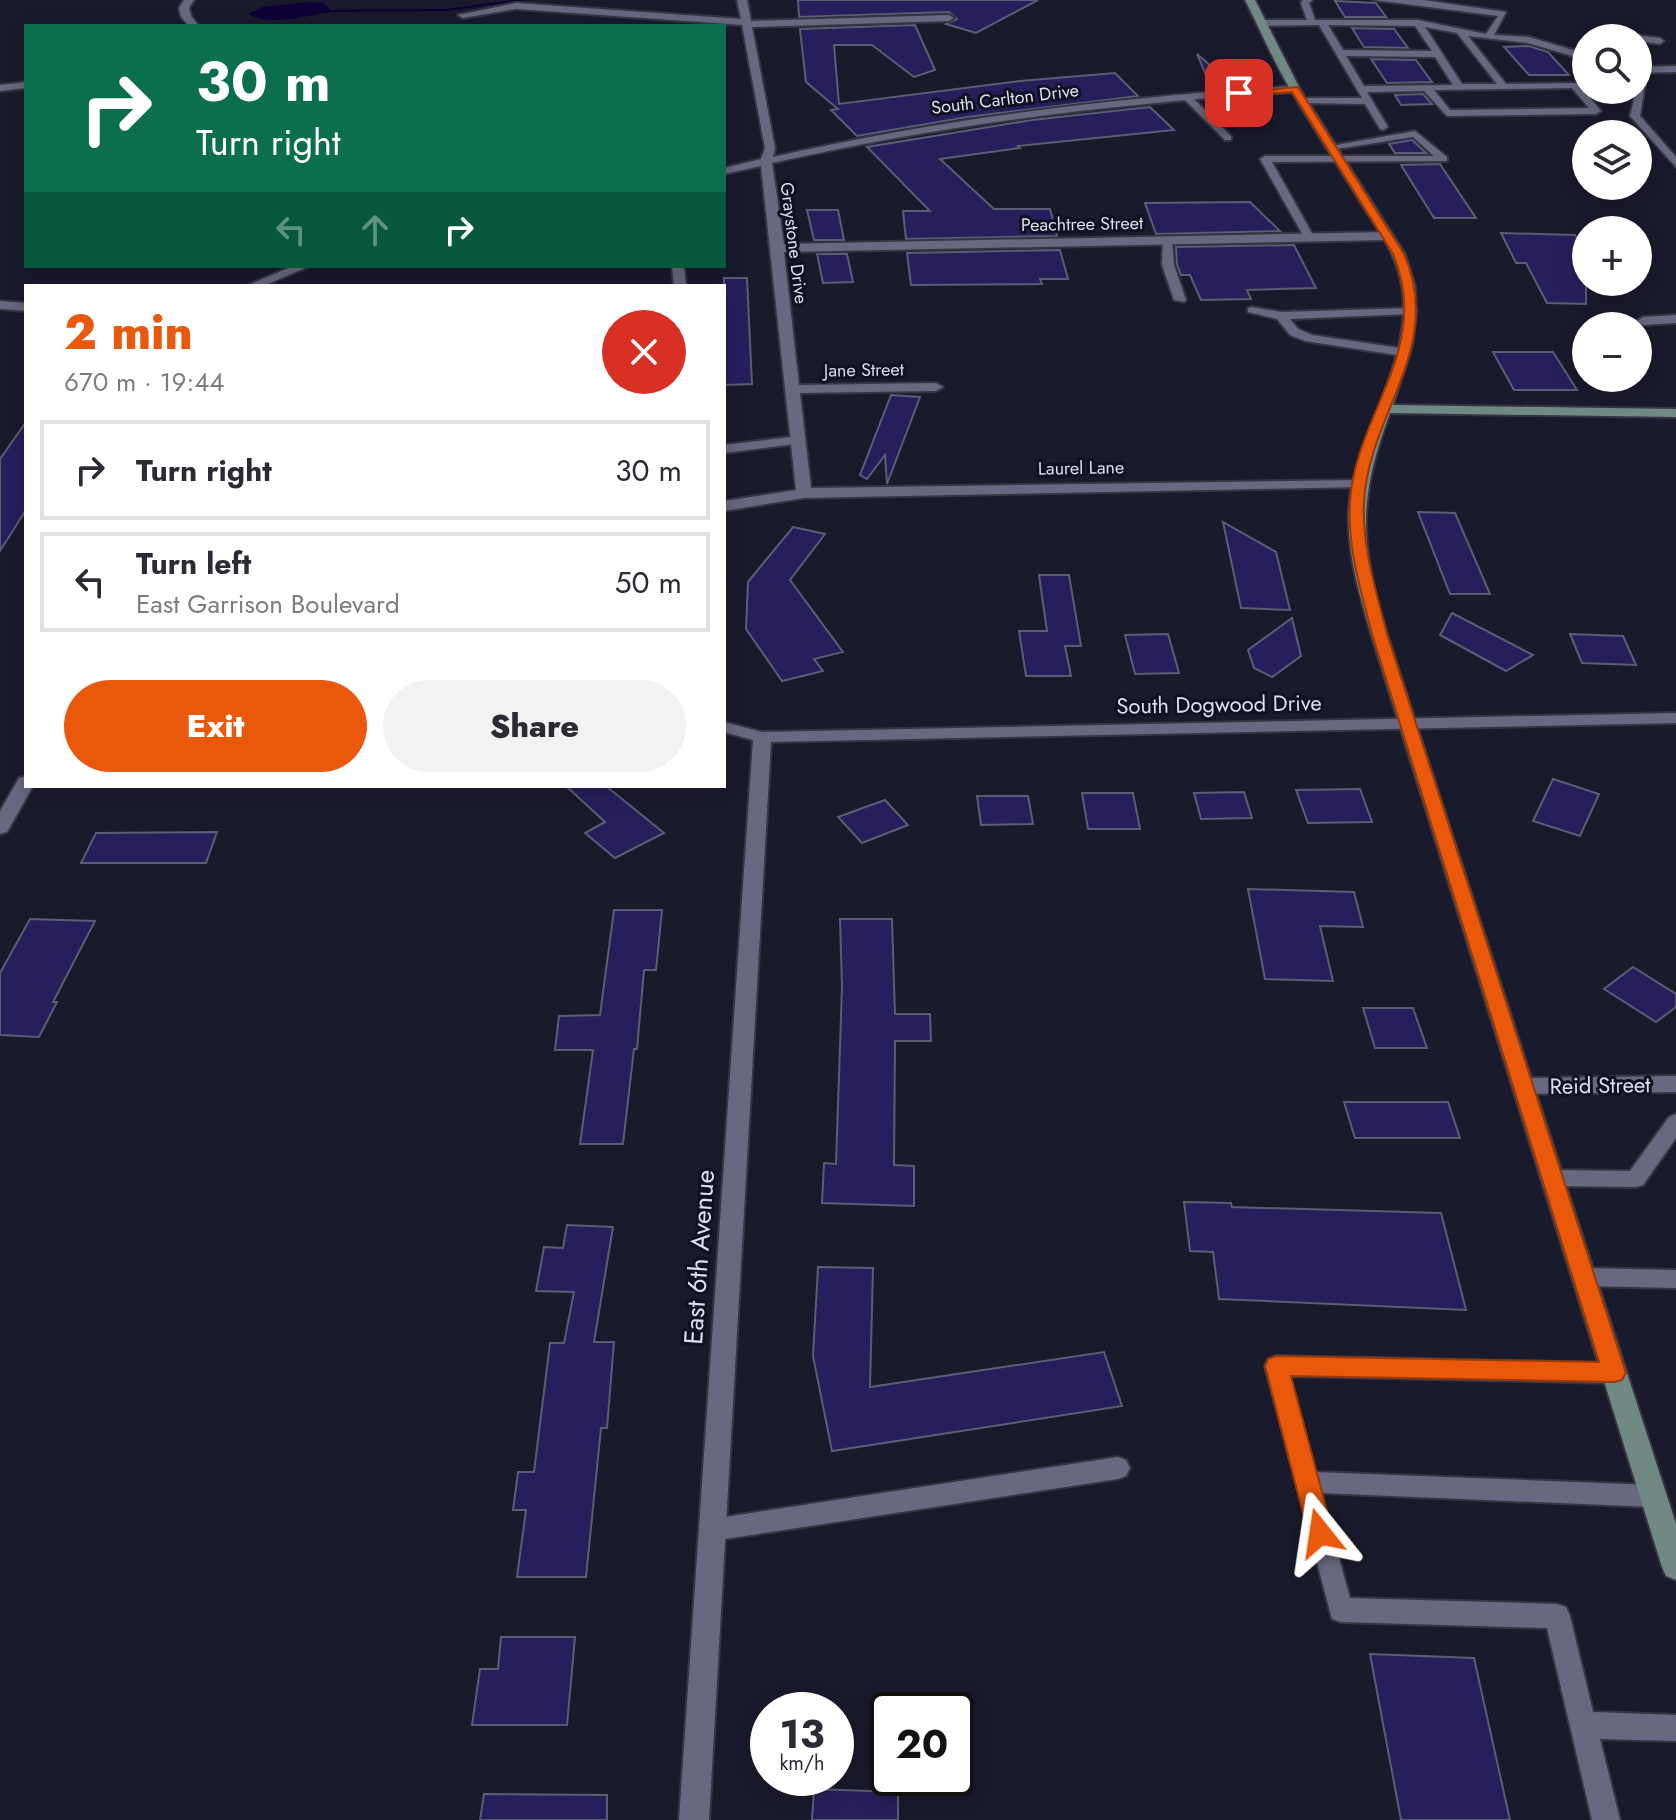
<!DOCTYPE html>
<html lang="en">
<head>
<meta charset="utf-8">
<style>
	body { margin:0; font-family:Jost,sans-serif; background:#f2f2f3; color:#2b2b33; height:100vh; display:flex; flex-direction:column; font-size:30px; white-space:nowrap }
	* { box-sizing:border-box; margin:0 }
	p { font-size:26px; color:#7c7c81 }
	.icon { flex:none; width:44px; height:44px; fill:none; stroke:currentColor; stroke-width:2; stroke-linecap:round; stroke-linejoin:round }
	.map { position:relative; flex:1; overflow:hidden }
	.sheet { position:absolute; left:24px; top:284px; width:702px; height:504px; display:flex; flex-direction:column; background:#fff; border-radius:0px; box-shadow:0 4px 20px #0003 }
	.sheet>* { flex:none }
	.top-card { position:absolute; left:24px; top:24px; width:702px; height:244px; border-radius:0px; box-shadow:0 4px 20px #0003; background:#0b6e4f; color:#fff; overflow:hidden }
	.fabs { position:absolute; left:1572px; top:24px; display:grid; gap:16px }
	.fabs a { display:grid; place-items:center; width:80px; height:80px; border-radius:50%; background:#fff; box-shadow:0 4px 20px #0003; font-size:40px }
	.speed { position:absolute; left:750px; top:1692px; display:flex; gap:16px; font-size:40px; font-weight:700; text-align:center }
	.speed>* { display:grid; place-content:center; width:104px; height:104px; border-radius:50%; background:#fff; box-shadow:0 4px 20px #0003; line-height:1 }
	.speed small { font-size:20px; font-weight:400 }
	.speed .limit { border:4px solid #111; border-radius:12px; background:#fff; color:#111 }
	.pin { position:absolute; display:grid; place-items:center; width:68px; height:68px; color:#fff; margin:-34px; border-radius:16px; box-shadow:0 4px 12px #0006 }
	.me { position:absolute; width:88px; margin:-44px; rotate:345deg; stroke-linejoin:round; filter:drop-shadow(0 0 6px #0008) }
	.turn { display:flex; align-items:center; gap:28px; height:168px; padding:0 40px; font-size:36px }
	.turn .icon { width:104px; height:104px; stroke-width:2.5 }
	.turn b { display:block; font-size:56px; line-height:68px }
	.lanes { display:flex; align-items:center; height:76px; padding:0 40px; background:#0003; justify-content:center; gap:40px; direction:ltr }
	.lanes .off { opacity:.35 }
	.round { display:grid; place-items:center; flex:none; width:84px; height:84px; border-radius:42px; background:#f2f2f3 }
	.summary { display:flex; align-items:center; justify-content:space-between; height:136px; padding:0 40px }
	h1 { font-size:48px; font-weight:800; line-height:60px; color:#ea580c }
	.action { display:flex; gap:16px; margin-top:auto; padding:16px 40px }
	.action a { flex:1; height:92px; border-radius:48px; background:#ea580c; color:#fff; font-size:32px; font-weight:800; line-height:92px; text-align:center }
	.action a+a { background:#f2f2f3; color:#2b2b33 }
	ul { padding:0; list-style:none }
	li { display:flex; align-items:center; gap:24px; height:100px; margin:0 16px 12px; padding:0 24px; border:4px solid #e1e1e2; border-radius:0px }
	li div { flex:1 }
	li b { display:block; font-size:30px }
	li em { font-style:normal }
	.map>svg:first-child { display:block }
	.water { fill:#0d0036 }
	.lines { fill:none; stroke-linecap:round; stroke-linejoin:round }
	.stream { fill:#0d0036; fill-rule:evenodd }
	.building { fill:#271f5c; stroke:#5c5d74; stroke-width:2 }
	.lane-casing { stroke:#363544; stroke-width:4 }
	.street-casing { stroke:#363544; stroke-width:4 }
	.secondary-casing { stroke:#363544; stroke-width:4 }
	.lane { fill:#686980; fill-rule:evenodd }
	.street { fill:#686980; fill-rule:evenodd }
	.secondary { fill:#708985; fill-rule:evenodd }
	.route { fill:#ea580c; stroke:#983908; stroke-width:2 }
	.labels { text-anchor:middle; stroke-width:6; stroke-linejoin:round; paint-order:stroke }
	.far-street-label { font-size:18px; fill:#dedfec; stroke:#111123 }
	.street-label { font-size:22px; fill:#dedfec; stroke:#111123 }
	.near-street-label { font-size:26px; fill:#dedfec; stroke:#111123 }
</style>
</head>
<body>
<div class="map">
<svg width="1676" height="1820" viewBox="0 0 1676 1820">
	<rect width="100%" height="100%" fill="#1a1a2d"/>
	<path class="water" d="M308 2 324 3 332 12C308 15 270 27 248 14L263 7Z"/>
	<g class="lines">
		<path class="stream" d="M514 0H527L446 11 320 12 318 11 320 10 446 9Z"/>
	</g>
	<g class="building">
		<path d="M798 0H1038L976 33 946 24 957 19 949 12 799 17Z"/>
		<path d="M1335 1 1376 3 1386 17H1345Z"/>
		<path d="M915 25 935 70 914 77 872 45H834L839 104 1020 81 1115 73 1138 96 967 117 857 136 831 110 838 109 806 82 800 29Z"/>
		<path d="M1352 28 1394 29 1408 48 1364 47Z"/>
		<path d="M1529 46 1548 52 1569 75H1529L1504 47Z"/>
		<path d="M1197 54 1235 87 1212 89Z"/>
		<path d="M1371 59 1416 60 1432 82 1387 83Z"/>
		<path d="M1423 94 1432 104 1401 105 1395 95Z"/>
		<path d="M1248 98 1260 123H1227L1217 101Z"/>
		<path d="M1150 107 1174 130 1018 146 1020 148 940 159 994 209H1050L1057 236 906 239 903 211H930L867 147 1032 120Z"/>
		<path d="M1412 140 1426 153H1395L1389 144Z"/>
		<path d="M1440 164 1476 218H1434L1401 165Z"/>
		<path d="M1250 202 1280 231 1156 234 1145 203Z"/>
		<path d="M807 210H838L844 240H814Z"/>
		<path d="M1501 233 1575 235 1586 254V304L1547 303 1526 263H1516Z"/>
		<path d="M1294 245 1316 288 1247 290 1251 299 1201 300 1190 275H1181L1177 264 1176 247Z"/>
		<path d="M1060 250 1068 279H1040L1042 284 911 285 907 253Z"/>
		<path d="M817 254H847L853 282 823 283Z"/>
		<path d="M724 278H747L752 384 724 385Z"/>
		<path d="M1493 352H1553L1577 390H1514Z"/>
		<path d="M891 395 920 397 887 484 885 455 867 479 860 475Z"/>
		<path d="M26 422V510L0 551V459Z"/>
		<path d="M1418 512 1455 513 1490 594H1450Z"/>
		<path d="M1223 522 1276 552 1290 610 1241 608Z"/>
		<path d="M793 527 825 534 790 580 843 652 814 659 823 671 782 681 746 629 748 582Z"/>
		<path d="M1039 575H1069L1081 646H1065L1071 676H1026L1019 631H1047Z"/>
		<path d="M1452 613 1533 655 1506 671 1440 635Z"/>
		<path d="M1292 618 1301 656 1272 677 1254 668 1248 650Z"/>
		<path d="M1168 634 1179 673 1135 674 1125 635Z"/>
		<path d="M1570 634 1623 636 1636 665 1582 663Z"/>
		<path d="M1553 779 1599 794 1580 836 1533 821Z"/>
		<path d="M566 786H606L664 833 615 858 585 833 605 822Z"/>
		<path d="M1360 789 1372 822 1308 823 1296 790Z"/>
		<path d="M1244 792 1252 818 1201 819 1194 793Z"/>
		<path d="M1082 793H1133L1140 829H1088Z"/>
		<path d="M977 796H1028L1033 824 981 825Z"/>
		<path d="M885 800 908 825 862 843 838 817Z"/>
		<path d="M217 832 206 863H81L96 833Z"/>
		<path d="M1248 889 1354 892 1363 927 1320 926 1333 981 1265 979Z"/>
		<path d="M614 910H662L656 970H644L637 1049H634L623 1144H580L593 1050H555L559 1016 600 1015Z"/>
		<path d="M30 919 95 921 53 1002H57L39 1037 0 1035V973Z"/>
		<path d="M840 919H892L895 1014H930L931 1041H895L894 1165 914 1166V1206L822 1203 824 1163 836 1164 842 987Z"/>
		<path d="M1633 967 1676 994V1007L1656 1022 1604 989Z"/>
		<path d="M1363 1008H1413L1427 1048H1375Z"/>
		<path d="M1344 1102H1448L1460 1138H1355Z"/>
		<path d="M1184 1202 1231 1203 1232 1207 1441 1213 1466 1310 1219 1299 1213 1252 1190 1251Z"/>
		<path d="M567 1225 613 1227 594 1342H614L607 1428H601L586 1577H517L526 1510H513L518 1472H534L550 1343H564L574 1292 536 1291 544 1247 563 1248Z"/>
		<path d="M818 1267 873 1268 870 1387 1104 1352 1122 1406 832 1451 813 1356Z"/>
		<path d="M501 1637H575L567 1725H472L480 1669H498Z"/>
		<path d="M1370 1654 1474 1658 1510 1820H1401Z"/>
		<path d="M814 1789 898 1792V1820H812Z"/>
		<path d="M484 1794 607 1795V1820H480Z"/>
	</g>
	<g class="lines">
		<defs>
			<g id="lane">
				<path d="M1303 0H1312L1309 3 1315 20H1418L1486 34 1498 16 1374 0H1423L1506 12 1494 35 1529 37 1586 54V60L1528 43 1468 36 1506 84 1578 83 1601 111 1596 114 1447 116 1424 91 1367 92 1388 127 1383 130 1380 129 1365 104 1299 103V99L1302 98H1362L1319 25 1261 26 1257 23 1261 20H1307L1301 3ZM1328 25 1415 26 1432 51 1343 50ZM1425 27 1457 33 1497 84H1462ZM1346 56 1435 57 1453 85 1364 86ZM1572 88 1589 108 1450 110 1434 90Z"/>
				<path d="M1601 31 1660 38 1664 41 1660 44 1638 41V38H1589Z"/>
				<path d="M1676 66V72L1638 73V67Z"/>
				<path d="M1185 96H1191L1231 136V140H1225L1185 100Z"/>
				<path d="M1415 131 1447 157V161L1272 162 1314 237 1309 240 1304 237 1260 159 1265 156H1434L1413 137 1330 150 1325 147Z"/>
				<path d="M1163 238 1172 240 1174 265 1186 300 1184 302 1174 300 1162 265Z"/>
				<path d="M672 266H684L686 286H674Z"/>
				<path d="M1252 307 1281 312 1411 308 1417 311 1411 314 1290 319 1298 329 1312 335 1407 349V355L1403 356 1305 341 1290 335 1277 319 1248 312V308Z"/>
				<path d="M1676 315V323L1643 325 1637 321 1643 317Z"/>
				<path d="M798 436 805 440 803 443 724 453V445Z"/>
				<path d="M1676 1114V1138L1643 1185 1636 1187 1553 1186 1546 1184 1543 1178 1546 1172 1553 1170 1630 1171 1669 1117Z"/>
				<path d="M1583 1268 1676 1270V1288L1583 1286 1575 1283 1572 1277 1575 1271Z"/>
				<path d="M1276 1356 1614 1363 1622 1366 1625 1373 1622 1380 1614 1383 1290 1376 1315 1472 1653 1485 1662 1488 1665 1496 1662 1504 1653 1507 1321 1493 1350 1598 1557 1604 1566 1607 1570 1616 1593 1712 1676 1715V1741L1600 1739 1620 1820H1592L1547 1628 1341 1622 1332 1619 1265 1366 1268 1359Z"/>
				<path d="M1118 1457 1126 1460 1130 1468 1126 1476 1118 1479 712 1541 703 1538 700 1530 703 1522 712 1519Z"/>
			</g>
			<g id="street">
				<path d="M184 0H194L189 8 191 16 199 26H189L181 17 179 8Z"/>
				<path d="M737 0H747L751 21 949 15 954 18 949 21 752 27 775 148 773 157C945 118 1119 97 1295 86L1300 89 1295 92C1119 103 944 124 772 163L784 244 1387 232 1393 236 1387 240 784 252 799 385 936 383 943 387 936 391 800 393 811 488 1359 480 1364 481V487L804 498 724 511V501L796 490 761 166 724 174V168L761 159 765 148 742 25 516 9 463 18 458 15 516 3 741 19Z"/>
				<path d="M26 82V88L0 91V85Z"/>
				<path d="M1638 82 1645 85 1640 116 1676 157V167L1630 116Z"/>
				<path d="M293 266H310L263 286H246Z"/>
				<path d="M0 301 26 303V311L0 309Z"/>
				<path d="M1676 713V723L771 742 709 1820H679L753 740 724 732V722L762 732Z"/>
				<path d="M26 776V786H33L7 832 0 834V811L19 778Z"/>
				<path d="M1676 1076V1092L1523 1094 1515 1092 1512 1086 1515 1080 1523 1078Z"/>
			</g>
			<path id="secondary" d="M1245 0H1255L1300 89 1405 254 1415 286 1416 316 1412 346 1393 405 1676 409V417L1390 413C1357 501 1360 546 1387 634L1676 1524V1580L1666 1576 1662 1567 1371 634C1358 590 1344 543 1350 497 1361 426 1413 360 1402 287 1397 254 1376 227 1359 200 1337 164 1314 129 1292 92 1274 63 1261 31 1245 0Z"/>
		</defs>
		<use href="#lane" class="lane-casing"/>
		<use href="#street" class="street-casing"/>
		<use href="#secondary" class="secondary-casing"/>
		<use href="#lane" class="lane"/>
		<use href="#street" class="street"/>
		<use href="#secondary" class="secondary"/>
	</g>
	<path class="route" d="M1298 87 1404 254C1445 348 1368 414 1364 502 1362 548 1376 591 1387 634L1626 1373 1622 1380 1614 1382 1291 1376 1333 1533 1329 1541 1320 1544 1311 1541 1308 1533 1265 1366 1268 1359 1276 1356 1599 1362 1372 634C1361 591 1347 547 1350 502 1355 414 1433 348 1393 254L1292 92 1239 96 1234 93Z"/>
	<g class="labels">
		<g class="far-street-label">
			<text transform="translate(1005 99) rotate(-7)" y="6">South Carlton Drive</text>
			<text transform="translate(1082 224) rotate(-1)" y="6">Peachtree Street</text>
			<text transform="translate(794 243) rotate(83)" y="6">Graystone Drive</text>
			<text transform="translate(864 370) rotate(-1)" y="6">Jane Street</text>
			<text transform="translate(1081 468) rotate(-1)" y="6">Laurel Lane</text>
		</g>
		<g class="street-label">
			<text transform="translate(1219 704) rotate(-1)" y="8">South Dogwood Drive</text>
			<text transform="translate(1600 1085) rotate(-1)" y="8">Reid Street</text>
		</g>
		<g class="near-street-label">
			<text transform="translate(699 1257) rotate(-86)" y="9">East 6th Avenue</text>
		</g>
	</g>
</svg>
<div class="fabs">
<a><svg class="icon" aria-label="search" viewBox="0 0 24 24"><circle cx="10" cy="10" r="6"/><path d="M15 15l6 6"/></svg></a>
<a><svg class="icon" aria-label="layers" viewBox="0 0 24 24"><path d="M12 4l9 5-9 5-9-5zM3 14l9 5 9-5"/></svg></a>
<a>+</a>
<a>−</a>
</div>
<div class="speed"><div>13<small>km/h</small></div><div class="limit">20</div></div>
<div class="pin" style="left:1239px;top:93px;background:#d93025"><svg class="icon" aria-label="arrive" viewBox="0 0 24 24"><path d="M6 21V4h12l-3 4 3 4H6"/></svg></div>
<svg class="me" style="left:1320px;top:1533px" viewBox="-20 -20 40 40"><path d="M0-17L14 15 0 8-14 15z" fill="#ea580c" stroke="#fff" stroke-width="4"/></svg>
<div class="top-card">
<div class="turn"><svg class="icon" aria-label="right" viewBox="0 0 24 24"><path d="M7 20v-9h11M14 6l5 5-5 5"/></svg><div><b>30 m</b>Turn right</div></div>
<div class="lanes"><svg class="icon off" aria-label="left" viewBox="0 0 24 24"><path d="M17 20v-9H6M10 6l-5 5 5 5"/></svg><svg class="icon off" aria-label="ahead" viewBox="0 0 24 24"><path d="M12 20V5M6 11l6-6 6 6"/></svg><svg class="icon" aria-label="right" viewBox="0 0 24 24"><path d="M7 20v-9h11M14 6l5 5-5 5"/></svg></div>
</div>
<section class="sheet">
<div class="summary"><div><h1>2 min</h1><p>670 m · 19:44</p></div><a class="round" style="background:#d93025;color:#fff"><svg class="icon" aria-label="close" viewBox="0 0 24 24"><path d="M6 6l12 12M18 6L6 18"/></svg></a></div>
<ul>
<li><svg class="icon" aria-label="right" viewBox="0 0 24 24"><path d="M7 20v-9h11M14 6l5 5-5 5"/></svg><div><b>Turn right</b></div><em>30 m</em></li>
<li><svg class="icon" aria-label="left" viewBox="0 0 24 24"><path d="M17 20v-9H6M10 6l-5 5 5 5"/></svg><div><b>Turn left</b><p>East Garrison Boulevard</p></div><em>50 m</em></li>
</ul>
<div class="action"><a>Exit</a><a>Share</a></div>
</section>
</div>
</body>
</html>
